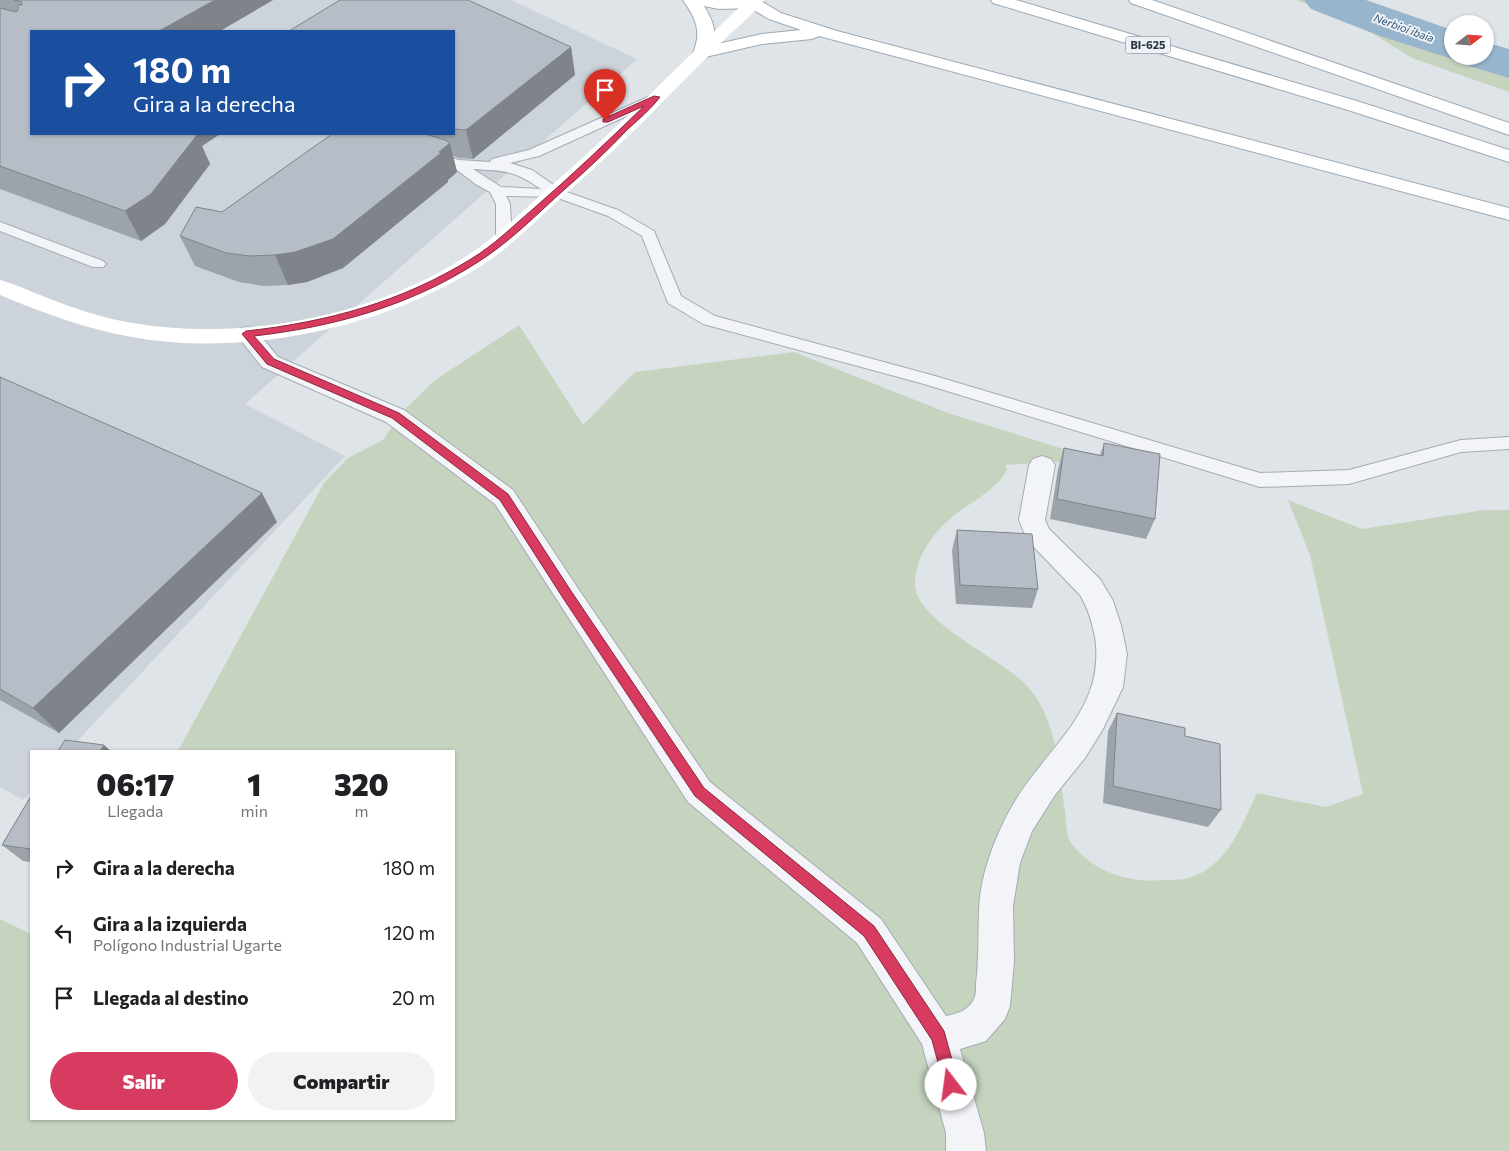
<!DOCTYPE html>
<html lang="es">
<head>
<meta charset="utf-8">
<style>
	body { margin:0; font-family:Commissioner,sans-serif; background:#f2f2f2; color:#202124; height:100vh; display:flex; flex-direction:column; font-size:19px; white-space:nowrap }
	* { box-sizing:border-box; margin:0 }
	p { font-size:16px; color:#757577 }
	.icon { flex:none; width:28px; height:28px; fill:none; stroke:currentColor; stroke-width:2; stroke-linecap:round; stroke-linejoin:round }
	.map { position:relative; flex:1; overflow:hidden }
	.details { position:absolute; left:30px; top:750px; width:425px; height:370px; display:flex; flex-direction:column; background:#fff; border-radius:0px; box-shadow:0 1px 4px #0004 }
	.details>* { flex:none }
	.banner { position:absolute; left:30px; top:30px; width:425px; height:105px; border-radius:0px; box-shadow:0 1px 4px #0004; background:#1a4fa0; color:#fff; overflow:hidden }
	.needle { width:32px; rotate:73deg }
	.controls { position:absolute; left:1444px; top:15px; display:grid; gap:10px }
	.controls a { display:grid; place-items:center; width:50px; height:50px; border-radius:50%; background:#fff; box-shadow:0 1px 4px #0004; font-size:25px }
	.pin { position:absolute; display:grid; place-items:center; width:42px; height:42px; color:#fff; margin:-51px -21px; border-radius:50% 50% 50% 0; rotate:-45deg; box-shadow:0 0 5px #0007 }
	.pin .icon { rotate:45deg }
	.me { position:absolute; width:55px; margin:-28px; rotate:345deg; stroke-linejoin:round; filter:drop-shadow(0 0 4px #0008) }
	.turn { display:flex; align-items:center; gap:18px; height:105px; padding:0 20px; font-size:22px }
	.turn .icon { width:65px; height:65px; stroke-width:2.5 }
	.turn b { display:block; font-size:35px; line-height:42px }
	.eta { display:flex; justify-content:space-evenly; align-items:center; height:85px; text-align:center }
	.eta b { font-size:30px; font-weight:800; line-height:35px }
	.action { display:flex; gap:10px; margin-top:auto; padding:10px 20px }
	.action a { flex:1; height:58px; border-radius:30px; background:#d73b5f; color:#fff; font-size:20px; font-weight:800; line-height:58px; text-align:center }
	.action a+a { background:#f2f2f2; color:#202124 }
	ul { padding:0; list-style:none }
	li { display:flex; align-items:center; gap:15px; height:65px; padding:0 20px }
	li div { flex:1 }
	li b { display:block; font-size:19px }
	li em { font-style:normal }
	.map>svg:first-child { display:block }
	.built { fill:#cdd3db; fill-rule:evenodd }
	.green { fill:#c6d4bf }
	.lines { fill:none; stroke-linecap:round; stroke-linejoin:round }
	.river { fill:#97b5cc; fill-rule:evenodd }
	.lane-casing { stroke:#a4abb3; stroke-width:2 }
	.street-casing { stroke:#a4abb3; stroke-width:2 }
	.primary-casing { stroke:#9da9b6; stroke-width:2 }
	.lane { fill:#f2f4f7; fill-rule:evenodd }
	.street { fill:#f2f4f7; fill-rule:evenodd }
	.secondary { fill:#fff; fill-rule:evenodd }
	.primary { fill:#fff; fill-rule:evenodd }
	.wall { fill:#9da3aa }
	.shaded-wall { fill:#7f848b }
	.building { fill:#b6bdc6; stroke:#7f848b }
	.route { fill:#d73b5f; stroke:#8c263e }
	.labels { text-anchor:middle; stroke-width:4; stroke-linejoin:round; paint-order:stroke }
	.far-water-label { font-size:11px; font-style:italic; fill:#2e5578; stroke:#eef2f7 }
	.shield { fill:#eef2f7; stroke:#636c78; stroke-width:1 }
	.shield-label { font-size:11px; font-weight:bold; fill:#273241 }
</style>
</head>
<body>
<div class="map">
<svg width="1509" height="1151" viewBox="0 0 1509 1151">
	<rect width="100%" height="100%" fill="#dfe4e9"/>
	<path class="built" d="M0 0H511L637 59 245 404 345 456 68 751H31V791L23 800 0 787ZM31 31H454V134H31Z"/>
	<g class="green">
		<path d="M1296 0H1348L1452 40V56H1485V52L1509 61V92L1412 58 1354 22Z"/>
		<path d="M519 325 583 425 635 372 794 352 948 413 1137 472 1099 463 1055 462 1005 465 1007 470C995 491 974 500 956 514 935 530 916 555 915 583 914 622 1003 658 1028 687 1058 721 1058 769 1065 811 1066 820 1066 833 1070 841 1071 844 1075 847 1077 850 1098 873 1131 883 1162 880 1171 880 1181 880 1189 878 1228 866 1241 826 1257 793L1326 807 1363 794 1310 555 1288 500 1362 529 1484 510H1509V1151H0V919L31 934V1119H454V751H178L324 483 348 458 383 440 401 413 435 380Z"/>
	</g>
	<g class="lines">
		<g class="river">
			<path d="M1304 0H1366L1452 30V56H1462L1452 59 1380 36 1311 9Z"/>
			<path d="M1485 42 1509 49V78L1469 66 1462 56H1485Z"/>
		</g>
		<defs>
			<g id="lane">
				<path d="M657 93 662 94 663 97 662 100 539 156 510 163 532 170 561 190 618 210 654 231 681 296 715 316 935 376 1260 473 1349 470 1461 440 1509 437V449L1461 452 1349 484 1260 487 924 384 703 324 668 303 642 236 608 216 555 197 506 196 510 204 512 239 509 242H499L496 239V204L490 192 477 185 453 167 423 158 421 155 428 151 459 160 490 162 492 159 529 150ZM473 169C505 171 514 170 541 189L501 187Z"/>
				<path d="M0 222 103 261 106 264 103 267H93L0 231Z"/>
			</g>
			<path id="street" d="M247 327 255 329 278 357 404 410 513 490 577 587 710 782 881 919 946 1016C958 1013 968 1011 974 999 976 995 976 989 976 984 979 959 978 934 979 909 980 885 987 861 996 839 1006 815 1018 794 1034 774 1067 731 1104 697 1095 637 1092 622 1088 608 1080 595L1029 542 1025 535 1019 520 1029 465 1033 459 1042 456 1051 459 1055 465 1045 520 1049 529 1100 579 1113 601 1121 625 1127 654 1123 687 1103 729 1085 758 1055 795 1032 831 1020 863 1013 906 1014 962 1010 1006 1005 1019 986 1041 960 1049 984 1133 986 1151H946V1133L922 1044 857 943 688 802 495 504 386 422 262 367 236 334 239 329Z"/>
			<g id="primary">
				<path d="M683 0H759L781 13 837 31 1509 208V220L819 36 812 39 762 44 701 58 695 57 693 53C702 31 696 19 683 0ZM704 6 719 9 750 8 769 19 801 30 762 34 713 45C718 32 711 17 704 6Z"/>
				<path d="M991 0H1016L1360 102 1509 150V162L1348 110 993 3Z"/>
				<path d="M1129 0H1152L1509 123V135L1131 3Z"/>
			</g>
		</defs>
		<use href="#lane" class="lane-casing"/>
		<use href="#street" class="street-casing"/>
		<use href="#primary" class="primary-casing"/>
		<use href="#lane" class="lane"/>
		<use href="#street" class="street"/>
		<path class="secondary" d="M747 0H764C753 15 736 28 723 41 696 69 668 96 641 124 614 150 587 175 559 200 535 222 511 246 484 264 387 327 247 358 132 337 86 329 43 313 0 295V280C15 284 30 291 45 297 73 308 102 318 133 323 243 342 378 316 471 253 500 234 525 209 551 186 619 127 682 62 747 0Z"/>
		<use href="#primary" class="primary"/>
	</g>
	<g class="wall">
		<path d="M0 0H273L220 31H31V134H220L202 146 210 164 165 224 141 241 0 189Z"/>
		<path d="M454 31 571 47 575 75 473 159 459 158 453 156 457 172 448 180V182L343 268 307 282 288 285 264 286 239 282 195 266 180 236 222 212 332 134H454Z"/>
		<path d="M0 377 277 522 59 733 0 700Z"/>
		<path d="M1104 443 1155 519 1146 539 1050 519 1058 469 1064 448 1100 455Z"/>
		<path d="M957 530 1038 589 1032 608 956 604 952 550Z"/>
		<path d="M1117 713 1185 736 1221 810 1208 827 1103 803 1108 731Z"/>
		<path d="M31 796V862L23 861 2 845Z"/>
	</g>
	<g class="shaded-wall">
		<path d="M215 0H273L220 31H159Z"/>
		<path d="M571 47 575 75 473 159 466 130Z"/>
		<path d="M175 134H220L202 146 210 164 165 224 141 241 125 211Z"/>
		<path d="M450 143 457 172 448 180V182L343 268 307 282 288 285 275 255 439 152Z"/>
		<path d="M262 493 277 522 59 733 33 708Z"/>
		<path d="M104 745 111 751H100Z"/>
	</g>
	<g class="building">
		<path d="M14 0H215L159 31H31V134H192L197 135 151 194 125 211 0 166V8L16 12 18 10V5H22V2Z"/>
		<path d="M340 0H468L571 47 466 130 454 129V31H289Z"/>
		<path d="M332 134H425L445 140 450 143 439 152 441 153 333 239 295 252 275 255 250 256 226 253 180 236 196 207 222 212Z"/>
		<path d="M0 377 262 493 33 708 0 689Z"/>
		<path d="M1104 443 1160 454 1155 519 1057 499 1064 448 1103 456Z"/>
		<path d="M957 530 1032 534 1038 589 960 585Z"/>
		<path d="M1117 713 1185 728V736L1220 744 1221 810 1113 786Z"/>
		<path d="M65 740 104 745 100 751H58Z"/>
		<path d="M31 796V849L2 845Z"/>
	</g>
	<path class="route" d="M654 96 660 97C651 109 639 119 628 129 608 150 587 170 565 189 537 214 510 242 478 262 410 306 333 327 254 336L274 359 399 413 508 494 571 591 704 788 874 926 944 1031 959 1085 957 1090 951 1092 946 1090 944 1085 932 1040 864 936 695 796 563 598 500 500 392 418 267 364 242 334 246 331C328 322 401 302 471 259 494 245 513 226 533 209 571 176 608 141 644 106L608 122H603V119Z"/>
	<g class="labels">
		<g class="far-water-label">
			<text transform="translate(1404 28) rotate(20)" y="4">Nerbioi ibaia</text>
		</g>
		<rect class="shield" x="1125.5" y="36.5" width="45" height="17" rx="4"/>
		<g class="shield-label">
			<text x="1148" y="49">BI-625</text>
		</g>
	</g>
</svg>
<div class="controls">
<a><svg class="needle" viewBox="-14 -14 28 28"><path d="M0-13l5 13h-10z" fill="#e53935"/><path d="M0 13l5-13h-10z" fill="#757577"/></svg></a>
</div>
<div class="pin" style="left:605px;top:120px;background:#d93025"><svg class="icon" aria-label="arrive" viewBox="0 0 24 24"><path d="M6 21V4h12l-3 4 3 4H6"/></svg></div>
<svg class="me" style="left:951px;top:1085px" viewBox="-20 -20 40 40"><circle r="19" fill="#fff"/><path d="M0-13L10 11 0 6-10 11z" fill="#d73b5f"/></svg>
<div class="banner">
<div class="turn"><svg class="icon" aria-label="right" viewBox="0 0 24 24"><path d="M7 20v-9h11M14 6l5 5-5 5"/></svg><div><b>180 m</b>Gira a la derecha</div></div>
</div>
<section class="details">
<div class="eta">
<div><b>06:17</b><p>Llegada</p></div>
<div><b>1</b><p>min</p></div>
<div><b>320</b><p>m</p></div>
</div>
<ul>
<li><svg class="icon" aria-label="right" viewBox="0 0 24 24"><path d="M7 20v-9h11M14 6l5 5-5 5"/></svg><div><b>Gira a la derecha</b></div><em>180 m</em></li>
<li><svg class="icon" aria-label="left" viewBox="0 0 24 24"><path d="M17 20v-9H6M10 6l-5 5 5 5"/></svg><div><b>Gira a la izquierda</b><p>Polígono Industrial Ugarte</p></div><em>120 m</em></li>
<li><svg class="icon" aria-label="arrive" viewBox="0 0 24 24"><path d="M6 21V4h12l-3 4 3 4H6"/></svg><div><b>Llegada al destino</b></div><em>20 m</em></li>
</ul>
<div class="action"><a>Salir</a><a>Compartir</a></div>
</section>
</div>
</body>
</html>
